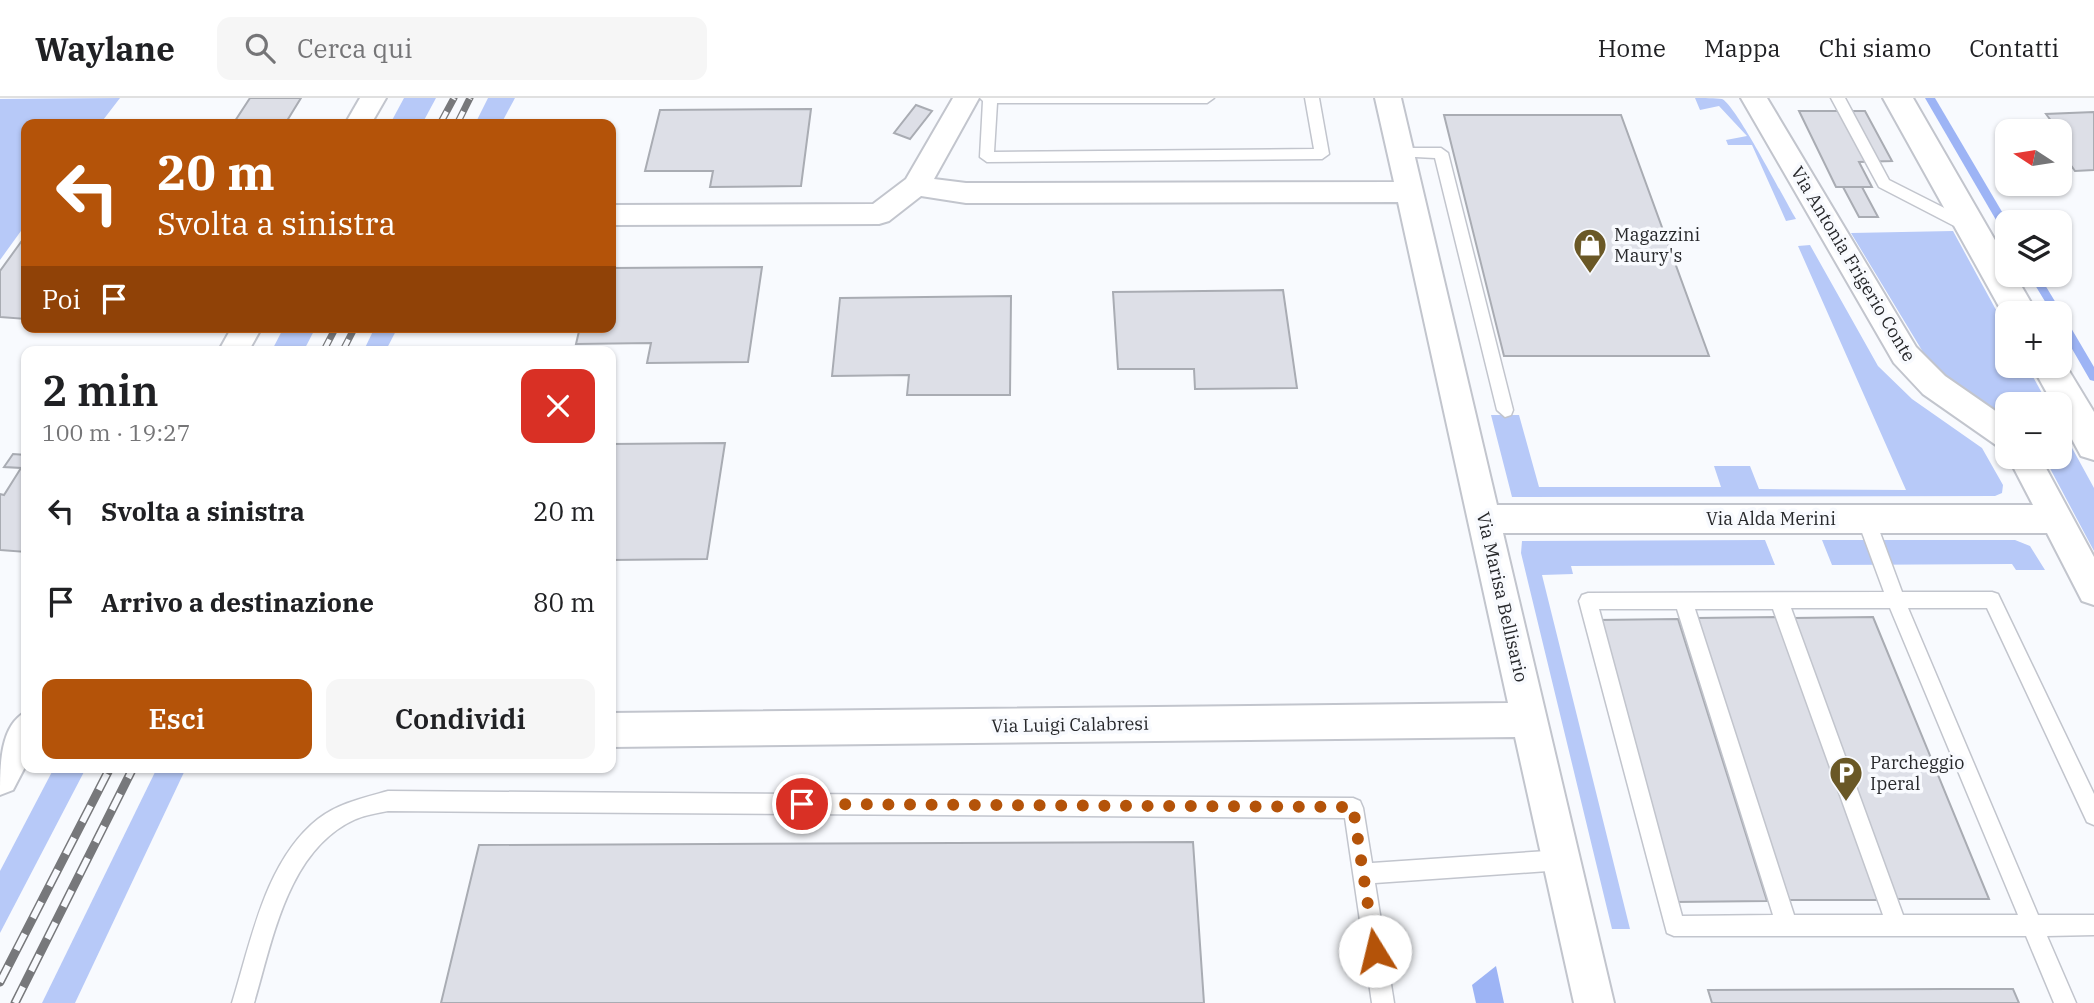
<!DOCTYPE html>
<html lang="it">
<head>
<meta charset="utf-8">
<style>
	body { margin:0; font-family:"IBM Plex Serif",serif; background:#f6f6f6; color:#202124; height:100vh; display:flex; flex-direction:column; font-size:26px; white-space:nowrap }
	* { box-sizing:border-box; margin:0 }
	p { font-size:23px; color:#757577 }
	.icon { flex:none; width:38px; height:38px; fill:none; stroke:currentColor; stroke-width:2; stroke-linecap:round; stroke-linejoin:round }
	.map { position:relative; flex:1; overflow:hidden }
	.details { position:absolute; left:21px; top:248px; width:595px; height:427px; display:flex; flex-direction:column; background:#fff; border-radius:14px; box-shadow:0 2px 5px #0004 }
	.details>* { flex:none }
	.hud { position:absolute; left:21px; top:21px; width:595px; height:214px; border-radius:14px; box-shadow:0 2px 5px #0004; background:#b45309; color:#fff; overflow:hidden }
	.needle { width:46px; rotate:282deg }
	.tools { position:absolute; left:1995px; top:21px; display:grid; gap:14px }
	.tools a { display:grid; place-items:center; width:77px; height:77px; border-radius:14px; background:#fff; box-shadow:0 2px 5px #0004; font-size:35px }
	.pin { position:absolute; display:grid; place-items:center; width:60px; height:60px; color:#fff; margin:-30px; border:4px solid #fff; border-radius:50%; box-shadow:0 2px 7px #0007 }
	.me { position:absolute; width:77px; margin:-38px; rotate:351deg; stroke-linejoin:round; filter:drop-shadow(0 0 5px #0008) }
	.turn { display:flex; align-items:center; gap:24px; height:147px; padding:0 21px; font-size:32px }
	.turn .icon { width:91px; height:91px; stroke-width:2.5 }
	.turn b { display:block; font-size:49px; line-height:60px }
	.then { display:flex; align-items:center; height:66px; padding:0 21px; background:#0003; gap:14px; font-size:26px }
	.round { display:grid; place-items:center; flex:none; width:74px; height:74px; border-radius:14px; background:#f6f6f6 }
	.overview { display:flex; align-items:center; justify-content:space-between; height:119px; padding:0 21px }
	h1 { font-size:42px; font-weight:600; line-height:52px }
	.cta { display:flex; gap:14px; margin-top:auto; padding:14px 21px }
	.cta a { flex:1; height:80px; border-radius:14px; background:#b45309; color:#fff; font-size:28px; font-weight:600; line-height:80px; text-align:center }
	.cta a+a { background:#f6f6f6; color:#202124 }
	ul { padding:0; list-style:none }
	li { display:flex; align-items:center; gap:21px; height:91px; padding:0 21px }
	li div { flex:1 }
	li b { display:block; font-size:26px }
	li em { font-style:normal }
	header { display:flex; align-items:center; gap:42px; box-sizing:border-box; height:98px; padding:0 35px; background:#fff; border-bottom:2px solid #e0e0e0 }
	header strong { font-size:33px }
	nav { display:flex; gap:38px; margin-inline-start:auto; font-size:24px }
	.search { width:490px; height:63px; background:#f6f6f6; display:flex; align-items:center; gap:18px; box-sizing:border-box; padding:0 24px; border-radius:14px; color:#757577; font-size:26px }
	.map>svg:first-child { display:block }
	.green { fill:#b7c9f8 }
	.water { fill:#9db4f5 }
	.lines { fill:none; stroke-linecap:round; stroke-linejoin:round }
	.stream { fill:#9db4f5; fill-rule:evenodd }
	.building { fill:#dddfe7; stroke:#a9acb3; stroke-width:2 }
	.service-casing { stroke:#c2c5cd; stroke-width:3 }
	.minor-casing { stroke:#c2c5cd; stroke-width:4 }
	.primary-casing { stroke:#c2c5cd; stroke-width:4 }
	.service { fill:#fff; fill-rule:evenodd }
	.minor { fill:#fff; fill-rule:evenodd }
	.primary { fill:#fff; fill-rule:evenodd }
	.rail-far1-casing { stroke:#77787b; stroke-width:7 }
	.rail-casing { stroke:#77787b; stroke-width:9 }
	.rail-far1 { stroke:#f8fafe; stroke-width:4.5; stroke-dasharray:14; stroke-linecap:butt }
	.rail { stroke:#f8fafe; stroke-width:6; stroke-dasharray:18; stroke-linecap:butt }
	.route { stroke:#b45309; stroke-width:12; stroke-dasharray:0 21.6 }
	.labels { text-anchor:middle; stroke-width:7; stroke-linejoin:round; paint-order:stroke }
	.poi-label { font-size:18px; fill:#27282b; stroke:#f8fafe; text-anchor:start }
	.street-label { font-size:18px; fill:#27282b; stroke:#f8fafe }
</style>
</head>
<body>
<header>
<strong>Waylane</strong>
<div class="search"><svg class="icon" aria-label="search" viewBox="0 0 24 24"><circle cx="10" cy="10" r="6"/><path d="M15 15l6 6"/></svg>Cerca qui</div>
<nav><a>Home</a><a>Mappa</a><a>Chi siamo</a><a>Contatti</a></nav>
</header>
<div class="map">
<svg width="2094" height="905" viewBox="0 0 2094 905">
	<rect width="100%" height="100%" fill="#f8fafe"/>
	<g class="green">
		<path d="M120 0 100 26H26V126L0 162V1Z"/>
		<path d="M404 0H436L422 26H390Z"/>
		<path d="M488 0H515L501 26H475Z"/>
		<path d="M1695 0C1703 0 1716 0 1722 1 1736 7 1785 103 1796 121L1786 123 1752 47H1728L1726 42 1747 38 1719 8 1700 12Z"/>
		<path d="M1953 133 2007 232V268H2027L2048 306H2007V320L1951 283 1926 259 1851 135Z"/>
		<path d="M1810 147 1878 268 1912 301 1982 350 2003 387 2002 395 1995 398 1512 399 1491 317H1519L1539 389H1721L1714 368H1750L1759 391 1906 392 1798 148Z"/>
		<path d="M284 229H316L303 254H271Z"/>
		<path d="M375 229H398L385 254H363Z"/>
		<path d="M2060 328 2094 390V453L2044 359H2060Z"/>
		<path d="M1765 442 1775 467 1571 468 1573 476 1542 477 1630 831H1612L1521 455 1522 443Z"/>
		<path d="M1822 442H2015L2030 448 2045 472H2016L2012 466 1832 467Z"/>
		<path d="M54 670H86L0 835V773Z"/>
		<path d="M157 670H186L75 905H42Z"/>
	</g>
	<path class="water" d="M1496 868 1504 905H1476L1472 887Z"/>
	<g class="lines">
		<g class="stream">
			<path d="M1925 0H1935L2008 124 2007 135 2003 134Z"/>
			<path d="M2029 177H2039L2062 215 2061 217 2064 218 2094 269V283L2090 282 2060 230V215H2052Z"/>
		</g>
	</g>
	<g class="building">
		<path d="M250 0H301L285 26H233Z"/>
		<path d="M916 7 932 13 910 41 894 35Z"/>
		<path d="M811 11 801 88 710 89 713 73H645L660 12Z"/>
		<path d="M1799 13H1865L1892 63 1859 64 1872 89H1836Z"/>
		<path d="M2094 14V72L2075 73 2060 52V41L2064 40 2046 16Z"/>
		<path d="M1444 17H1621L1709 258H1504Z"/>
		<path d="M1843 89H1862L1878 119H1859Z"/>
		<path d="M26 137V221L0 219V173Z"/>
		<path d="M762 169 748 264 647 265 651 245 576 246 580 229H611V170Z"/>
		<path d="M1283 192 1297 290 1195 291 1194 271H1118L1113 194Z"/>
		<path d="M1011 198 1010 297H907L909 277 832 278 840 200Z"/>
		<path d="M725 345 707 461 611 462V346Z"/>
		<path d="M13 356 26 357V454L0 452V396L4 397 21 370 4 369Z"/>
		<path d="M1777 519 1880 802H1788L1697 520Z"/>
		<path d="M1873 519 1989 801H1896L1793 520Z"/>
		<path d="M1678 521 1767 803 1675 804 1597 522Z"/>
		<path d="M1193 744 1204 905H441L479 747Z"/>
		<path d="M1948 891H2013L2019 905H1712L1708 892Z"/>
	</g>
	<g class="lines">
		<defs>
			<g id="service">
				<path d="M980 0H1214L1207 5H997L994 54 1314 51 1305 0H1319L1329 56 1322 61 987 64 980 59 983 3Z"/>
				<path d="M1831 0H1845L1889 82 1974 125V133H1964L1879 89Z"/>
				<path d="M1401 50H1441L1448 55 1513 312 1511 317 1505 319 1497 312 1435 60 1396 58V52Z"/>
				<path d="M1866 414 1872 416 1875 421 1902 494H1992L1998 496 2094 696V727L2087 724 1987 510H1908L2038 817H2094V837L2047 838 2076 905H2054L2026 838H1674L1667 835 1579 503 1582 497 1588 495 1884 494 1857 421 1860 416ZM1791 510H1890L2018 817H1903ZM1599 511H1677L1773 817 1682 818ZM1695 511H1773L1883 817H1794Z"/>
				<path d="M388 693 1353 700 1360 703 1363 710 1372 765 1562 752 1569 755 1572 762 1569 769 1562 772 1375 785 1394 905H1372L1345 720 388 713C378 715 366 717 356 721 288 751 273 841 254 905H232C251 844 265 763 318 721 339 705 363 700 388 693Z"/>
			</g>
			<g id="minor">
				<path d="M360 0H386L371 26H345Z"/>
				<path d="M953 0H979L934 81 966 85 1394 84 1375 0H1401L1497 407H2033L2008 359H2040L2094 459V507L2082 503 2047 435H1503L1614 905H1574L1515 639 611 649V615L1508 605 1398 104 966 105 921 98 889 123 879 126 611 127V107L873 106 906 81Z"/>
				<path d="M1741 0H1767L1916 249 1945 278 2007 321V351L1996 347 1923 296 1894 265Z"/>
				<path d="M232 229H262L248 254H218Z"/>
				<path d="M26 614V667L13 692 0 697C0 667 0 627 26 614Z"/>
			</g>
			<g id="primary">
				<path d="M1883 0H1913L2007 163V177H2015L2037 215H2007V223Z"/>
				<path d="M2060 258 2094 314V362L2081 358 2060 319V306H2053L2032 268H2060Z"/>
			</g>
		</defs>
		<use href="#service" class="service-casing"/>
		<use href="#minor" class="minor-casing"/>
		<use href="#primary" class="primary-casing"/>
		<use href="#service" class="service"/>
		<use href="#minor" class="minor"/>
		<use href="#primary" class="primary"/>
		<defs>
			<g id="rail-far1">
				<path d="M440 26 454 0"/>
				<path d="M457 26 470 0"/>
				<path d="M323 254 336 229"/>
				<path d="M342 254 355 229"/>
			</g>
			<g id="rail">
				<path d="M0 884 110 670"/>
				<path d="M15 905 133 670"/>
			</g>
		</defs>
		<use href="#rail-far1" class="rail-far1-casing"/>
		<use href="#rail" class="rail-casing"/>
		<use href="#rail-far1" class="rail-far1"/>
		<use href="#rail" class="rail"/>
	</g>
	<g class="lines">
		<path class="route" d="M802 706 1353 709 1375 853"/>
	</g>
	<defs>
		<symbol id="shop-pin" viewBox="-11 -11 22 30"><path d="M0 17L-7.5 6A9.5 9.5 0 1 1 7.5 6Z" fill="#6a5826" stroke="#f8fafe"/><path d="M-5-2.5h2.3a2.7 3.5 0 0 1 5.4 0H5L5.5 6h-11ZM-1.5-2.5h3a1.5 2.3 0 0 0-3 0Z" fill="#fff"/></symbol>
		<symbol id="parking-pin" viewBox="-11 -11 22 30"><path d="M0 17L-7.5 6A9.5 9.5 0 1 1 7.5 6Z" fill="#6a5826" stroke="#f8fafe"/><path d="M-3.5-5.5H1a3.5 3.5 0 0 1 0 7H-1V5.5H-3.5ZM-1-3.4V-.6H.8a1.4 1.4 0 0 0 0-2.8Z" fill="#fff"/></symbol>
	</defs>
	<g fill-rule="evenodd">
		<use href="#shop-pin" x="1571" y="128" width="38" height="52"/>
		<use href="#parking-pin" x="1827" y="656" width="38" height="52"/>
	</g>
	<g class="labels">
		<g class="poi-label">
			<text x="1614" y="143">Magazzini<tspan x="1614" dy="21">Maury's</tspan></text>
			<text x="1870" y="671">Parcheggio<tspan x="1870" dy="21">Iperal</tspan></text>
		</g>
		<g class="street-label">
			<text transform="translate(1853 166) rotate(59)" y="6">Via Antonia Frigerio Conte</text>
			<text x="1771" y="427">Via Alda Merini</text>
			<text transform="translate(1502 499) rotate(77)" y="6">Via Marisa Bellisario</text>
			<text transform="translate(1070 627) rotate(-1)" y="6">Via Luigi Calabresi</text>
		</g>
	</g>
</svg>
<div class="tools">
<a><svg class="needle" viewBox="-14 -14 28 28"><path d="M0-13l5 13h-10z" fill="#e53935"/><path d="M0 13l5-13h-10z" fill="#757577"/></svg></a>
<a><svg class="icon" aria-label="layers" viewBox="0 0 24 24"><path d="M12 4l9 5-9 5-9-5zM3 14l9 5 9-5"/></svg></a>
<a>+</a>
<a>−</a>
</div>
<div class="pin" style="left:802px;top:706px;background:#d93025"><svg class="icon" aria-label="arrive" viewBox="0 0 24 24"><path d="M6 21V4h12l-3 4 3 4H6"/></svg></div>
<svg class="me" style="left:1375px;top:853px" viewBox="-20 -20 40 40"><circle r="19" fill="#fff"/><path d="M0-13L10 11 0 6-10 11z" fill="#b45309"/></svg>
<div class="hud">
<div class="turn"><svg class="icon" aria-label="left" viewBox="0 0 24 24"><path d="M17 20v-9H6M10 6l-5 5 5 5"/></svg><div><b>20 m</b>Svolta a sinistra</div></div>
<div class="then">Poi<svg class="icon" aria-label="arrive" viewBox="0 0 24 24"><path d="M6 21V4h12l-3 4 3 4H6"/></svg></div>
</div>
<section class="details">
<div class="overview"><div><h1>2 min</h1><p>100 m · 19:27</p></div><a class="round" style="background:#d93025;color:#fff"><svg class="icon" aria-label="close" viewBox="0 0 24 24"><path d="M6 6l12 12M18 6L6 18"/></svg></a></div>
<ul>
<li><svg class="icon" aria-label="left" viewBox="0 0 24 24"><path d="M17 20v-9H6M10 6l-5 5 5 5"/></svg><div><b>Svolta a sinistra</b></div><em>20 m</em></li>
<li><svg class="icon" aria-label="arrive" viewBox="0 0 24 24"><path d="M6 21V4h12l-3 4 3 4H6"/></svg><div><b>Arrivo a destinazione</b></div><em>80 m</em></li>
</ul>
<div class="cta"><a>Esci</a><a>Condividi</a></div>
</section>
</div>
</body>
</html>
